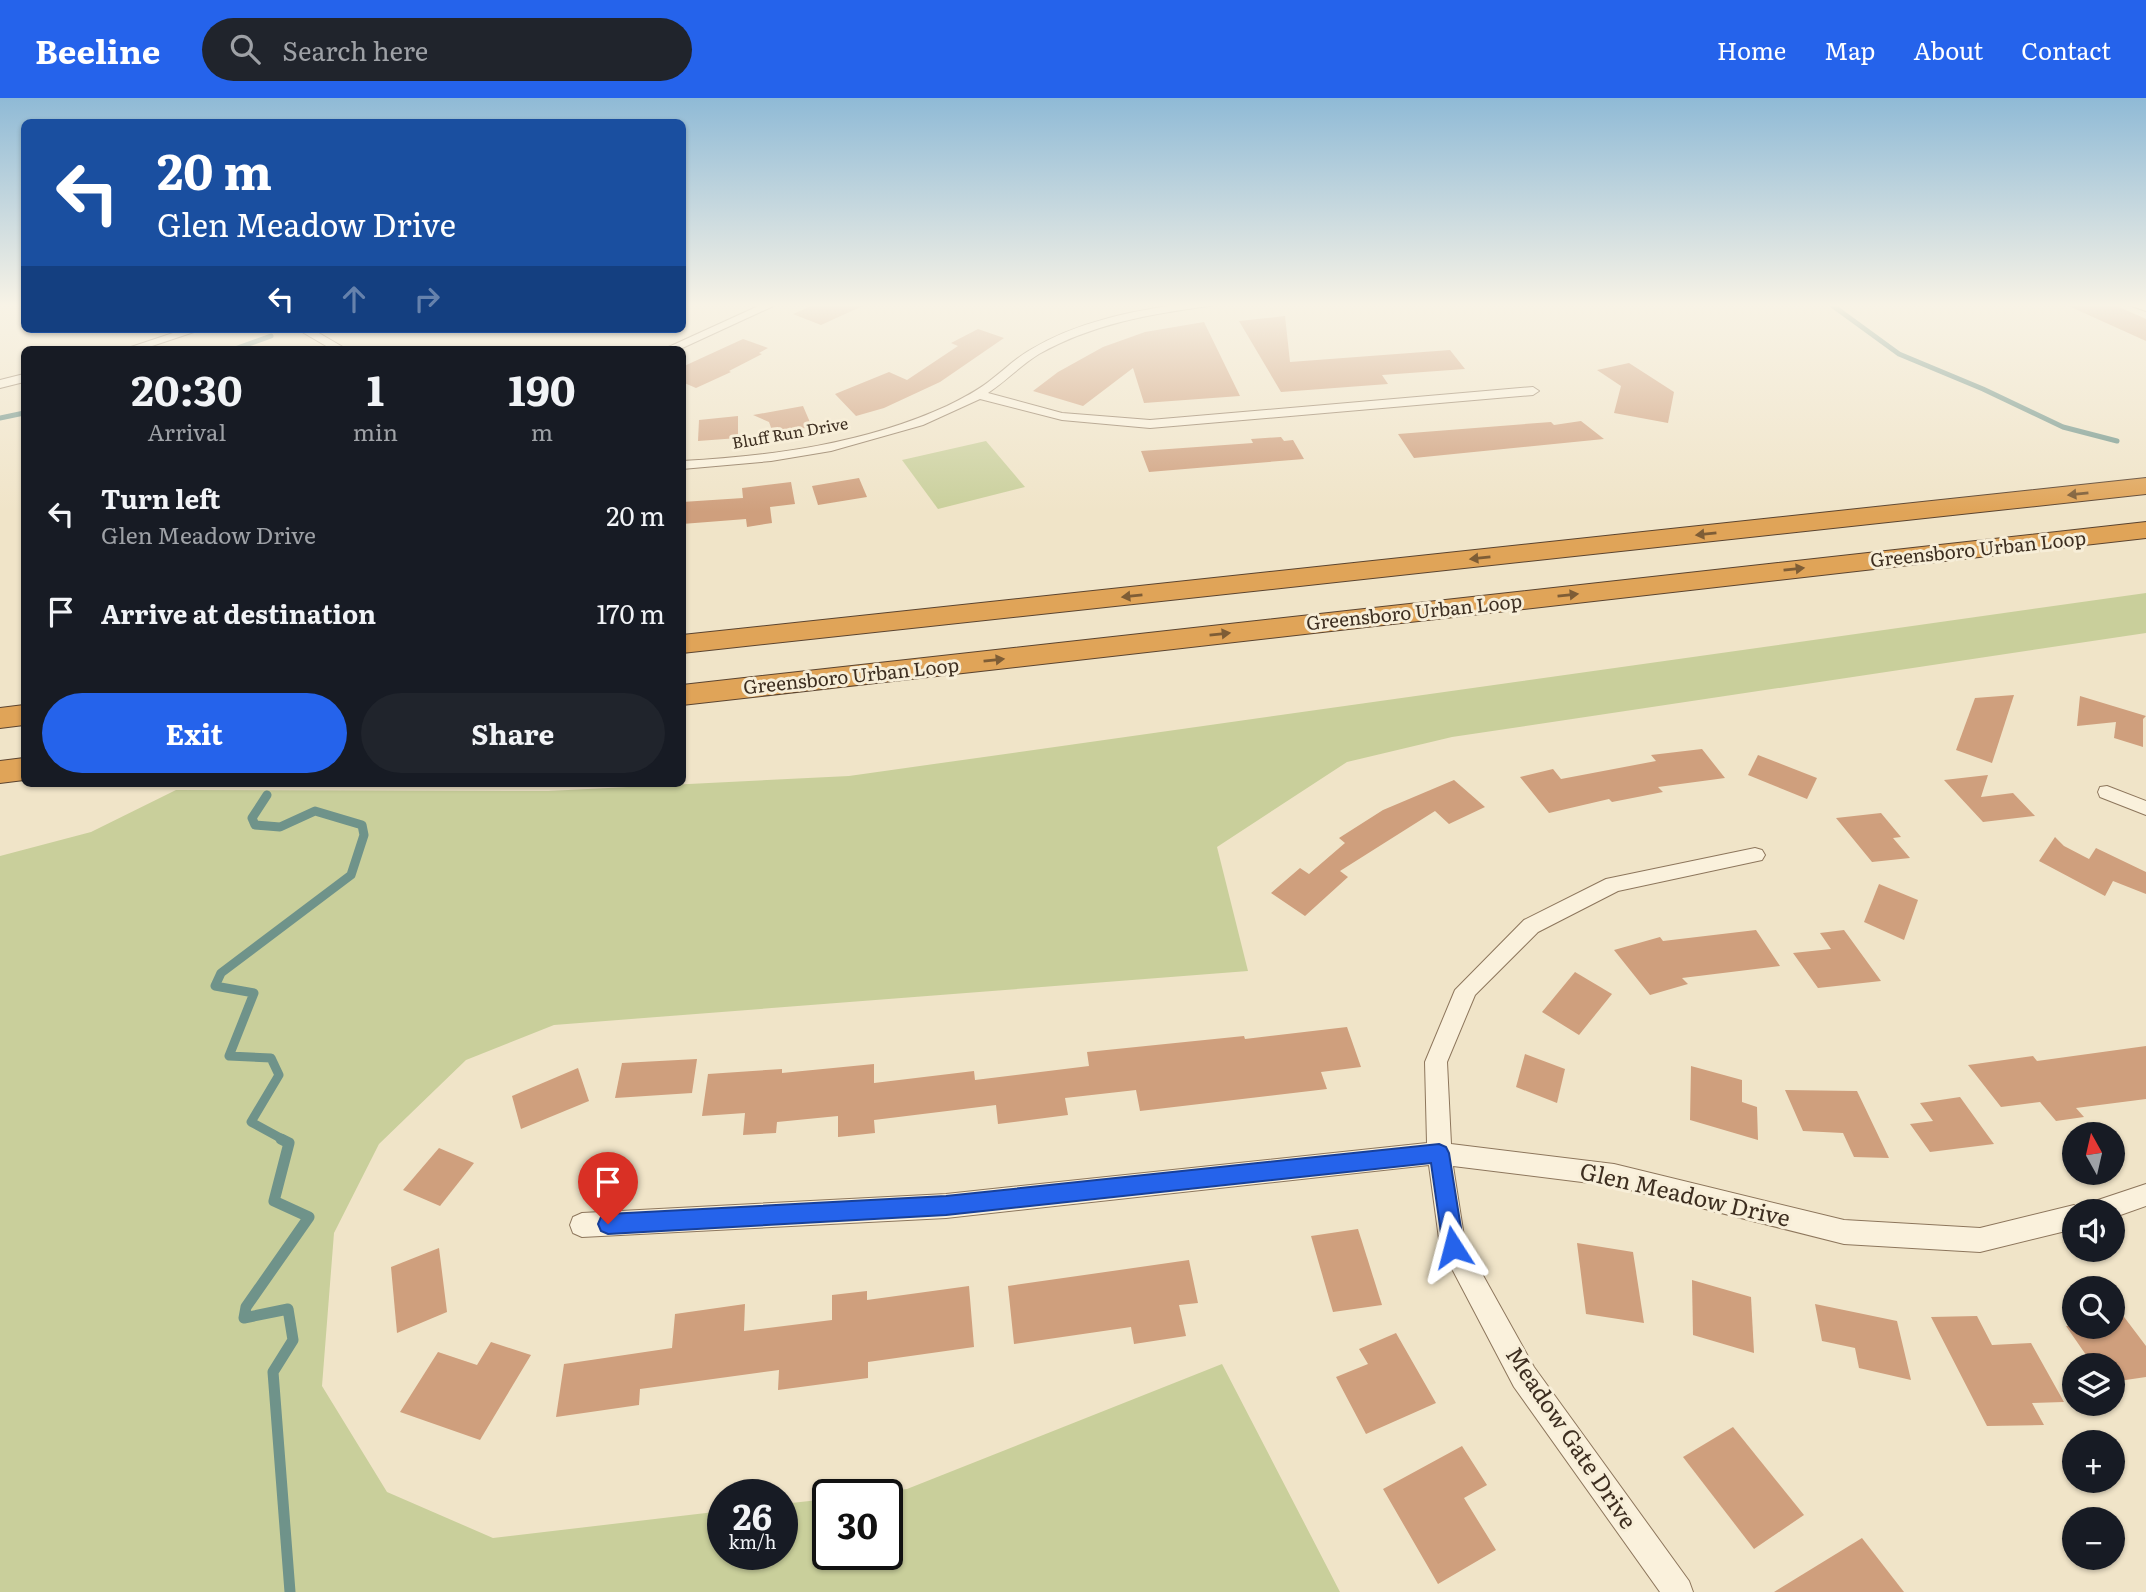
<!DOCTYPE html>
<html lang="en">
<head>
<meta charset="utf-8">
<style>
	body { margin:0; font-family:Literata,serif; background:#20242c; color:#f1f3f6; height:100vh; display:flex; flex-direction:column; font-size:26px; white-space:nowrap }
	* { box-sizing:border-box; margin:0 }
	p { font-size:23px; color:#9ea1a6 }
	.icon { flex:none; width:38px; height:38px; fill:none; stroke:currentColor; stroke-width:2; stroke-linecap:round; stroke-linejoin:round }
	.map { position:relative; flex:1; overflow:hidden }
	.side { position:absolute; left:21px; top:248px; width:665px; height:441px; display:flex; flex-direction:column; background:#171b24; border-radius:10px; box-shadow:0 2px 5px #0004 }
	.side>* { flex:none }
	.top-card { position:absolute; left:21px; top:21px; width:665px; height:214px; border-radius:10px; box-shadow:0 2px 5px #0004; background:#1a4fa0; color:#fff; overflow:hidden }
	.needle { width:46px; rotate:352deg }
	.buttons { position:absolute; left:2062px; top:1024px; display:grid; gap:14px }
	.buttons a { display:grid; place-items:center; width:63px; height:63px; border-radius:50%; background:#171b24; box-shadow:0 2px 5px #0004; font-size:35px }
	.speed { position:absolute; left:707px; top:1381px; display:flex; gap:14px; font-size:35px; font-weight:700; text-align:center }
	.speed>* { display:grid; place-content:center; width:91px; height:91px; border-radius:50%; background:#171b24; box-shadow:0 2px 5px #0004; line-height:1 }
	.speed small { font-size:18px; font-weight:400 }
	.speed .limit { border:4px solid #111; border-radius:10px; background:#fff; color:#111 }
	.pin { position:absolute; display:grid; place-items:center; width:60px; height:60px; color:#fff; margin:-72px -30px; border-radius:50% 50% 50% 0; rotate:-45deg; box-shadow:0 0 7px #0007 }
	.pin .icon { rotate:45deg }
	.me { position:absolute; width:77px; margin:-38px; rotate:351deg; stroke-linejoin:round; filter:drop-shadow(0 0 5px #0008) }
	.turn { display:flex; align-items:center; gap:24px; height:147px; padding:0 21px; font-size:32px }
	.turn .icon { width:91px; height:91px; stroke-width:2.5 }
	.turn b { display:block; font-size:49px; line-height:60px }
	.lanes { display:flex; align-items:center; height:66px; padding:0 21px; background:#0003; justify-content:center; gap:35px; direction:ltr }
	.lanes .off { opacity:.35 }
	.eta { display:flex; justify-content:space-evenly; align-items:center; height:119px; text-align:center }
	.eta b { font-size:42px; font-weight:700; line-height:49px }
	.button { display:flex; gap:14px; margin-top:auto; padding:14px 21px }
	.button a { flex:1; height:80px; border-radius:42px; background:#2563eb; color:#fff; font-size:28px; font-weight:700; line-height:80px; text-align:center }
	.button a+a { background:#20242c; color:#f1f3f6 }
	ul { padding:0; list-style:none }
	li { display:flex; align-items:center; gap:21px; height:98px; padding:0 21px }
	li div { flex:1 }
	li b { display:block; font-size:26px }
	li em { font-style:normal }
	header { display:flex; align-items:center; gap:42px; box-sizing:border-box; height:98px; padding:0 35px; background:#2563eb; color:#fff }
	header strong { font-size:33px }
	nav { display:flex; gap:38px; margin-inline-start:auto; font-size:24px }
	.search { width:490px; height:63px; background:#20242c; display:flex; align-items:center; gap:18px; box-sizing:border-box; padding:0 24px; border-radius:38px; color:#9ea1a6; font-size:26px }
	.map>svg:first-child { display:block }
	.green { fill:#c9cf9b }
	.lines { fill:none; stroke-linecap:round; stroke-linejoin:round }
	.stream-far2 { stroke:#6f938a; stroke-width:5 }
	.stream-far1 { stroke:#6f938a; stroke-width:9 }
	.stream { stroke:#6f938a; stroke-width:11 }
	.building { fill:#cf9f7d }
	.street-casing { stroke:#8d765c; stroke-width:2 }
	.highway-casing { stroke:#5b4430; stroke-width:2 }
	.street { fill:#faf1dc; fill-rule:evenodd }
	.highway { fill:#e0a458; fill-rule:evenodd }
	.oneway { fill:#7e5d36 }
	.route { fill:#2563eb; stroke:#184099; stroke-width:2 }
	.labels { text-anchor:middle; stroke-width:6; stroke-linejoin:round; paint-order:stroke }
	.far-street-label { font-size:16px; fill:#3d2e20; stroke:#f7eed8 }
	.street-label { font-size:19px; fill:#3d2e20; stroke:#f7eed8 }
	.near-street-label { font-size:23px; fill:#3d2e20; stroke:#f7eed8 }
</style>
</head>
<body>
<header>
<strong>Beeline</strong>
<div class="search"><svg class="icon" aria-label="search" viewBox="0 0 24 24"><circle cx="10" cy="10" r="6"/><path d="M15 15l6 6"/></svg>Search here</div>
<nav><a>Home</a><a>Map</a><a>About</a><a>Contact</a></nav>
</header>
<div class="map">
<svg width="2146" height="1494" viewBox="0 0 2146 1494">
	<rect width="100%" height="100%" fill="#f0e4c8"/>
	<g class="green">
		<path d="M986 343 1025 389 938 411 902 362Z"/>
		<path d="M2146 495V535L1452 639 1347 664 1217 749 1248 873 554 927 466 962 379 1046 334 1135 322 1288 387 1394 493 1440 723 1413V1456H782V1406L828 1401V1456H887V1396H864L907 1391 1222 1266 1340 1494H0V758L91 734 176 692 548 693 849 678Z"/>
	</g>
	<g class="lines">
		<g class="stream-far2">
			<path d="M1829 205 1899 256 1983 291 2063 329 2117 343"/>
			<path d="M232 252 271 238"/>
			<path d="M0 320 24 315"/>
		</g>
		<path class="stream-far1" d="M267 697 252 720 255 727 280 729 315 713 362 727 364 737 351 777 221 875 215 888 254 895 229 958 271 960 279 977 251 1024 284 1042"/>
		<path class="stream" d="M281 1041 289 1045 274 1103 309 1119 246 1209 244 1220 288 1211 293 1242 273 1274 290 1494"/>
	</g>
	<g class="building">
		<path d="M818 205H869L821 227 793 216Z"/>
		<path d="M2062 205H2110L2146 221V243Z"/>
		<path d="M1285 218 1290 264 1450 252 1465 271 1382 277 1388 286 1281 294 1239 223Z"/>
		<path d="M1204 224 1240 298 1144 305 1133 270 1083 308 1033 293 1058 274 1103 249 1145 234Z"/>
		<path d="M978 231 1004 240 940 284 884 310 856 318 835 296 889 274 907 282 958 248 951 245Z"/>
		<path d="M743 241 768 250 759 255 762 256 729 273 731 274 696 290 682 284V269Z"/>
		<path d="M1629 265 1674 294 1668 325 1614 315 1621 288 1597 272Z"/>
		<path d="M803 308 812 329 773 335 769 324 753 317Z"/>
		<path d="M738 318V340L698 343 699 322Z"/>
		<path d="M1581 323 1604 341 1414 360 1398 336 1551 324 1554 327Z"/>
		<path d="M1281 339 1284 343 1293 342 1304 361 1149 374 1141 353 1253 345 1251 341Z"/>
		<path d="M859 380 867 399 818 407 812 388Z"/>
		<path d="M791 384 795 406 770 409 772 425 747 429 746 421 682 426V404L743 400 742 390Z"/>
		<path d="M2014 597 1992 665 1956 652 1975 600Z"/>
		<path d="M2080 598 2146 618 2143 621V649L2114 640 2116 624 2077 628Z"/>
		<path d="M1702 651 1725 680 1658 689 1663 694 1612 704 1609 701 1549 715 1520 679 1553 671 1561 681 1656 663 1651 657Z"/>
		<path d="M1758 657 1817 680 1807 701 1748 677Z"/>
		<path d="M1988 677 1981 699 2013 695 2035 718 1983 724 1944 682Z"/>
		<path d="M1454 682 1485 709 1449 726 1435 713 1340 773 1348 779 1305 818 1271 795 1300 770 1309 776 1345 745 1339 740 1383 712Z"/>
		<path d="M1881 715 1901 739 1893 740 1910 760 1872 764 1836 720Z"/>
		<path d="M2055 739 2064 748 2089 761 2096 750 2146 774V796L2113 783 2105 798 2039 763Z"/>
		<path d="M1879 786 1918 802 1904 842 1864 824Z"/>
		<path d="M1756 832 1780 868 1682 880 1688 886 1650 897 1614 852 1660 839 1663 843Z"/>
		<path d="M1844 832 1881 883 1818 890 1793 855 1831 851 1820 835Z"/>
		<path d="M1575 874 1612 896 1579 937 1542 914Z"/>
		<path d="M1347 929 1361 969 1321 974 1327 991 1140 1013 1136 992 1065 1000 1068 1017 998 1026 996 1007 874 1022 875 1035 838 1039V1018L777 1024 776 1035 743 1037 745 1015 702 1018 708 976 782 971V975L874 966V985L974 973 975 982 1089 968 1087 954 1244 938 1245 941Z"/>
		<path d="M2146 948V1001L2076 1010 2084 1019 2056 1023 2040 1004 2001 1009 1968 967 2033 958 2037 963Z"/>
		<path d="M1525 956 1565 971 1557 1005 1516 989Z"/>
		<path d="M697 961 692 995 615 1000 622 965Z"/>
		<path d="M1691 968 1742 982V1004L1757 1009 1758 1042 1690 1022Z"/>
		<path d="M578 970 589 1003 521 1031 512 998Z"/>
		<path d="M1785 992 1857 993 1889 1060 1854 1059 1843 1035 1803 1033Z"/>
		<path d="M1960 999 1994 1046 1930 1054 1910 1026 1933 1023 1920 1005Z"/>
		<path d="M439 1050 474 1065 440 1108 403 1092Z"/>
		<path d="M1358 1131 1382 1207 1333 1214 1311 1138Z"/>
		<path d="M1577 1145 1633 1154 1644 1225 1586 1216Z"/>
		<path d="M439 1150 447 1214 397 1235 391 1169Z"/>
		<path d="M1189 1162 1198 1205 1179 1207 1186 1238 1134 1246 1131 1229 1014 1246 1008 1188Z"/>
		<path d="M1692 1182 1751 1199 1754 1255 1693 1237Z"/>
		<path d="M969 1188 974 1249 868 1264V1280L778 1292 779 1272 640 1291 639 1307 556 1319 564 1266 672 1250 675 1216 745 1206 744 1233 832 1222V1197L867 1193V1202Z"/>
		<path d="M2112 1203 2146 1248V1279L2112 1284V1267H2093L2066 1228H2112Z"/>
		<path d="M1815 1206 1897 1223 1911 1282 1859 1270 1855 1250 1822 1243Z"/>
		<path d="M1977 1218 1992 1247 2031 1245 2064 1304 2032 1305 2044 1327 1987 1328 1931 1219Z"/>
		<path d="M1396 1235 1436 1305 1366 1336 1336 1279 1368 1266 1359 1251Z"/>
		<path d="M491 1244 531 1257 480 1342 400 1314 438 1254 477 1267Z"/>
		<path d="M1733 1329 1804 1417 1754 1451 1683 1359Z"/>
		<path d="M1462 1348 1487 1387 1464 1400 1496 1452 1438 1486 1383 1391Z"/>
		<path d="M1862 1440 1904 1494H1774Z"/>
	</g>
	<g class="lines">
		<defs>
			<g id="street">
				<path d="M765 205H780L678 252H662Z"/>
				<path d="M1187 205H1215L1209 208C1150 216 1092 226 1039 256 1021 267 1006 283 988 295L1062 315 1150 322 1533 289 1539 293 1533 297 1150 330 1062 322 980 301 923 327 831 353 771 363 682 371V363C772 358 864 346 947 308 963 300 979 292 992 281 1005 271 1016 260 1030 252 1078 223 1133 213 1187 205Z"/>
				<path d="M2127 205 2146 206V213L2129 207Z"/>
				<path d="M185 231H203L140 252H122Z"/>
				<path d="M297 231H312L348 252H333Z"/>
				<path d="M24 276V284L0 290V282Z"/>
				<path d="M2107 688 2146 703V717L2100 699 2098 694 2100 689Z"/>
				<path d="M1755 750 1762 752 1765 757 1762 762 1618 793 1538 834 1475 897 1447 964 1451 1046 1614 1066 1844 1122 1980 1130 2074 1107 2084 1113H2074V1131L1980 1154 1844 1146 1614 1088 1453 1068 1465 1145 1534 1269 1689 1483 1693 1494H1660L1514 1289 1440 1148 1429 1067 946 1120 582 1139 573 1135 570 1127 573 1119 582 1115 946 1096 1427 1045 1425 964 1455 892 1524 822 1606 781Z"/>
				<path d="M2146 1086V1108L2112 1120V1113H2086L2089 1105Z"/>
			</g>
			<g id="highway">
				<path d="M2146 380V396L682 555V537Z"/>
				<path d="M2146 424V440L682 607V587Z"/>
				<path d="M24 607V627L0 630V610Z"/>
				<path d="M24 660V682L0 685V663Z"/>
			</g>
		</defs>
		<use href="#street" class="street-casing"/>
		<use href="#highway" class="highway-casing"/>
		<use href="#street" class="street"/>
		<use href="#highway" class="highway"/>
	</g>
	<defs><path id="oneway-solid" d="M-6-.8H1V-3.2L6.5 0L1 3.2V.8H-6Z" transform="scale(1.75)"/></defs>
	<g class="oneway">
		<use href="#oneway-solid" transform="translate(2078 396) rotate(174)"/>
		<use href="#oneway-solid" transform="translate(1706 436) rotate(174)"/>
		<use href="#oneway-solid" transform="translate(1480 460) rotate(174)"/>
		<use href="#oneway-solid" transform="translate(1794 471) rotate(-6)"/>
		<use href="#oneway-solid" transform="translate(1568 497) rotate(-6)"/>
		<use href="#oneway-solid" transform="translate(1132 498) rotate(174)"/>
		<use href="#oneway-solid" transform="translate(1220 536) rotate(-6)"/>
		<use href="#oneway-solid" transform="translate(994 562) rotate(-6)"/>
	</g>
	<linearGradient id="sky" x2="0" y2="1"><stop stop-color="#8fbad6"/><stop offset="0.5" stop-color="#f8f3e6"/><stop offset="1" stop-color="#f8f3e6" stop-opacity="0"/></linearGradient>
	<rect width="2146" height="414" fill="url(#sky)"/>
	<path class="route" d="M1439 1046 1446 1049 1449 1055 1464 1149 1461 1156 1453 1159 1446 1156 1443 1149 1431 1065 946 1117 608 1136 601 1133 598 1126 601 1119 608 1116 946 1098Z"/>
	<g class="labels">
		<g class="far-street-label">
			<text transform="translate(790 335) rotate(-10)" y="6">Bluff Run Drive</text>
		</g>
		<g class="street-label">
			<text transform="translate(1978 451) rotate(-6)" y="7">Greensboro Urban Loop</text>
			<text transform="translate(1414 514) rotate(-6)" y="7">Greensboro Urban Loop</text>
			<text transform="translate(851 578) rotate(-6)" y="7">Greensboro Urban Loop</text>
		</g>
		<g class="near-street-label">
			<text transform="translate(1685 1097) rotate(13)" y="8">Glen Meadow Drive</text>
			<text transform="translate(1571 1340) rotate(56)" y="8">Meadow Gate Drive</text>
		</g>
	</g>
</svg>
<div class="buttons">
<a><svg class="needle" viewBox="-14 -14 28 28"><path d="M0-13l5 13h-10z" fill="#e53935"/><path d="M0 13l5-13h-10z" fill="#9ea1a6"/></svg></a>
<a><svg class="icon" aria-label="sound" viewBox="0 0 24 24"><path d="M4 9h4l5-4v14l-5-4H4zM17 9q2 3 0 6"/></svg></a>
<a><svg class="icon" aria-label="search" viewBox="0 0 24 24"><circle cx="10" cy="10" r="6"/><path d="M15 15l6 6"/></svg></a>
<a><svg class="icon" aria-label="layers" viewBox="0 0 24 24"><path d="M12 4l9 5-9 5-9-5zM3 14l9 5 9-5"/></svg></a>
<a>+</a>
<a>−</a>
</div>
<div class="speed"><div>26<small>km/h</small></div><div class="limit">30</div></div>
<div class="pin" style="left:608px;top:1126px;background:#d93025"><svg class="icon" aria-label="arrive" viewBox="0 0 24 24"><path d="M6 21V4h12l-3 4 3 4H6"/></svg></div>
<svg class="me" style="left:1453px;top:1149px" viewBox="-20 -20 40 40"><path d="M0-17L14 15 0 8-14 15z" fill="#2563eb" stroke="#fff" stroke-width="4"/></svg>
<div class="top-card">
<div class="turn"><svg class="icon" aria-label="left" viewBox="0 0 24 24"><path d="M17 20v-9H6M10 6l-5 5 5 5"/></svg><div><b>20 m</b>Glen Meadow Drive</div></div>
<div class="lanes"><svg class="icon" aria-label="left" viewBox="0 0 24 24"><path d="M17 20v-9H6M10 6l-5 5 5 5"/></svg><svg class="icon off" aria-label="ahead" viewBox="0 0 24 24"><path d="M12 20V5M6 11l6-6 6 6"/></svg><svg class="icon off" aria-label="right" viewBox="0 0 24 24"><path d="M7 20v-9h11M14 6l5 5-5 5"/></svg></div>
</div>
<section class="side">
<div class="eta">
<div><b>20:30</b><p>Arrival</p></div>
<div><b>1</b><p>min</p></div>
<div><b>190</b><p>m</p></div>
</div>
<ul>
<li><svg class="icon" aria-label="left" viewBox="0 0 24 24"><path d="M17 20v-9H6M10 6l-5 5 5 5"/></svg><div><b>Turn left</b><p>Glen Meadow Drive</p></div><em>20 m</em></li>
<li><svg class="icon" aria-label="arrive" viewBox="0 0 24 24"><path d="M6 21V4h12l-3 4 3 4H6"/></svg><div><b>Arrive at destination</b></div><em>170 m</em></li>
</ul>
<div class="button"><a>Exit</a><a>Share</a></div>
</section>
</div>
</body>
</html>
